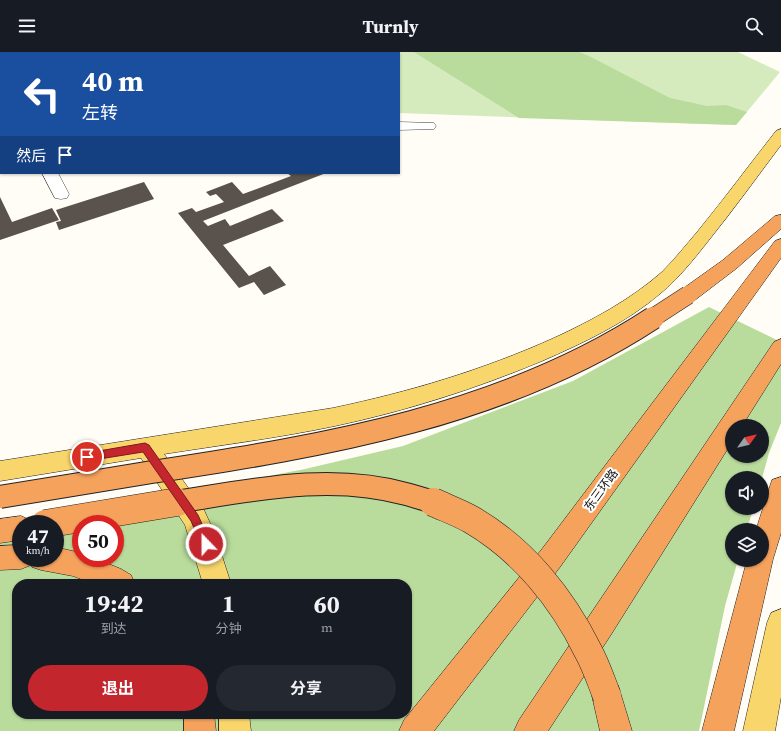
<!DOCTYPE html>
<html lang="zh">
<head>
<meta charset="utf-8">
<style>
	body { margin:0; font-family:"Source Serif 4","Noto Sans SC",serif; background:#242831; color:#f1f3f6; height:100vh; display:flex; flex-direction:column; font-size:15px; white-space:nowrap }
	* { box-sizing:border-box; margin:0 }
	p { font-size:13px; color:#9ea1a6 }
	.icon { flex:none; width:22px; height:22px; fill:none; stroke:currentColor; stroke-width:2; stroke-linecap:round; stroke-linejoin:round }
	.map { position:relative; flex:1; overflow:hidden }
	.sheet { position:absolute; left:12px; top:527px; width:400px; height:140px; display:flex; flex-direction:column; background:#171b24; border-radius:16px; box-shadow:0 1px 3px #0004 }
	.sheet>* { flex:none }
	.hud { position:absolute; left:0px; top:0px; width:400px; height:122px; box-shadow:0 1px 3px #0004; background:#1a4fa0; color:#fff; overflow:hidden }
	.needle { width:26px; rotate:56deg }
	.tools { position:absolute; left:725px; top:367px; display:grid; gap:8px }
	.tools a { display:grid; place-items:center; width:44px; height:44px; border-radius:50%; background:#171b24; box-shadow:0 1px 3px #0004; font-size:20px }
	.speed { position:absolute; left:12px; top:463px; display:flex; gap:8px; font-size:20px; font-weight:700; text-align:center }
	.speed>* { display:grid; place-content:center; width:52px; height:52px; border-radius:50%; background:#171b24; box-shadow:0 1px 3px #0004; line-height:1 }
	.speed small { font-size:10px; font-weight:400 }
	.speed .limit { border:6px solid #d22; background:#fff; color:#111 }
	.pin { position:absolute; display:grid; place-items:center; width:34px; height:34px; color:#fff; margin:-17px; border:2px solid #fff; border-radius:50%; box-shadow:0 1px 4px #0007 }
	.me { position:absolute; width:44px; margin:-22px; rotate:338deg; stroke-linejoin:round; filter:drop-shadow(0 0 3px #0008) }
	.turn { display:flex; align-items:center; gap:14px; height:84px; padding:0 16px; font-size:18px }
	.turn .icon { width:52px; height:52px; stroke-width:2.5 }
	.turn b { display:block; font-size:28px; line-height:34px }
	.then { display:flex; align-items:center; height:38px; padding:0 16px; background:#0003; gap:8px; font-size:15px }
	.eta { display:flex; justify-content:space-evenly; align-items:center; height:68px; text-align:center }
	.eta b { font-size:24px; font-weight:700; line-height:28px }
	.action { display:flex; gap:8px; margin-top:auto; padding:8px 16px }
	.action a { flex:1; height:46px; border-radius:24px; background:#c4262e; color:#fff; font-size:16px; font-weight:700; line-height:46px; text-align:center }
	.action a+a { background:#242831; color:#f1f3f6 }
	header { display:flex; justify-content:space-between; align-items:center; height:52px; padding:0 16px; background:#171b24; font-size:18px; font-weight:700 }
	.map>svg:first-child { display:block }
	.green { fill:#d5ebbd }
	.forest { fill:#b9dc9c; fill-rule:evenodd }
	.building { fill:#5a524d }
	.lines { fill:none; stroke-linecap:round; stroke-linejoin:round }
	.minor-casing { stroke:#444; stroke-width:1 }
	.major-casing { stroke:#222; stroke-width:1 }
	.highway-casing { stroke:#222; stroke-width:1 }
	.minor { fill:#fff; fill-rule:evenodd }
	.major { fill:#f9d66b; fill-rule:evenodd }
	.highway { fill:#f5a25d; fill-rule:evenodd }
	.highway-bridge-far2-casing { stroke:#222; stroke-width:19; stroke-linecap:butt }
	.highway-bridge-far1-casing { stroke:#222; stroke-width:24; stroke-linecap:butt }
	.highway-bridge-casing { stroke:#222; stroke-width:29; stroke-linecap:butt }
	.highway-bridge-far2 { stroke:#f5a25d; stroke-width:18 }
	.highway-bridge-far1 { stroke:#f5a25d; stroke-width:22 }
	.highway-bridge { stroke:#f5a25d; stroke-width:28 }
	.route { fill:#c4262e; stroke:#7f191e }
	.labels { text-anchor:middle; stroke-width:4; stroke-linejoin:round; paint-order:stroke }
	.street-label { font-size:12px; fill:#111; stroke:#fff }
</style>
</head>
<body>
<header><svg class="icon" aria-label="menu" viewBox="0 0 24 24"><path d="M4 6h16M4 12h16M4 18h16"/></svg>Turnly<svg class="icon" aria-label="search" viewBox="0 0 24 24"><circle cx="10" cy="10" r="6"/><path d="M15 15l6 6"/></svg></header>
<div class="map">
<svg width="781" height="679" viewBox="0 0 781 679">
	<rect width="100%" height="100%" fill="#fffdf5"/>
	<path class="green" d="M0 0H738L780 20 736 73 399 61V1H1V5Z"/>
	<g class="forest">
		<path d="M414 0H579L589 4 670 46 707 54 726 53 747 60 736 73 519 66Z"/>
		<path d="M709 255 781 290V371L769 401 762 426H732V456H753L747 478H732V508H738L725 554 699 679H0V473L71 462 305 417 403 394 573 329ZM732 374H762V404H732ZM21 472H55V506H21ZM81 472H115V506H81ZM17 532H407V662H17Z"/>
	</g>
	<g class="building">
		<path d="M287 121H326L203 169 208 174 225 167 230 174 272 157 284 169 223 193 249 224 270 214 286 233 264 243 254 230 239 236 178 161 192 156 196 160 224 150 216 142 210 144 206 140 232 130 243 142 291 124Z"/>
		<path d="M144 130 154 147 59 178 56 170 61 169 56 158Z"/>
		<path d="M0 145 12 170 52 156 59 168 0 188Z"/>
	</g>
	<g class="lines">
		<defs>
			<g id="minor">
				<rect x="0" y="19" width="1" height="10"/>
				<path d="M399 70 434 71 436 74 434 77 399 78Z"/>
				<path d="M42 121H58L69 142 67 146 61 147 55 146Z"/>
			</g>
			<g id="major">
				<path d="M781 77V93C757 125 734 157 709 188 694 207 679 226 661 241 626 271 583 291 542 309 475 337 406 359 335 374 278 386 221 393 164 402L204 458 215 482 231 532H203L185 473 141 406 0 429V409L333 356C409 340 483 318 554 286 593 268 630 248 662 220 675 207 686 193 698 179 725 146 750 112 776 79Z"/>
				<path d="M781 557V645L775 679H743L767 571 771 561Z"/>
				<path d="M219 662H249L251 679H219Z"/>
			</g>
			<g id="highway">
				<path d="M781 163V177L737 216 695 248 688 250 681 248 678 243 681 238 723 208 775 164Z"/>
				<path d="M781 187V206L560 515 434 679H399L404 668 542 497 775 189Z"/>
				<path d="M781 287V312L742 374H732V390L612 581 548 679H514L519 668 774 290Z"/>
				<path d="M781 425V481L773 507 734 679H702L747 508H762V478H756L772 428Z"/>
				<path d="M21 464 30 468 32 472H21V488L0 491V467Z"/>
				<path d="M21 493V506H55V495L81 501V506H94L121 517 131 523 135 532H94L73 524 41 518 32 515 31 513 21 517 0 518V494Z"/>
				<path d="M607 629 618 633 632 679H600L592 644 596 633Z"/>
				<path d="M184 662H214L216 679H184Z"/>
			</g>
		</defs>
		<use href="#minor" class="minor-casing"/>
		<use href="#major" class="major-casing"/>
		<use href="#highway" class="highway-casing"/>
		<use href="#minor" class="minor"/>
		<use href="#major" class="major"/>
		<use href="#highway" class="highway"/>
		<defs>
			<path id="highway-bridge-far2" d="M651 267 688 243"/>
			<g id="highway-bridge-far1">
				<path d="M0 445C51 437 101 428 152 420 324 394 504 364 653 266"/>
				<path d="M170 451C249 439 328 420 406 442 416 445 426 447 435 451"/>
			</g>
			<g id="highway-bridge">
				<path d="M433 450C446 456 460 461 472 468 523 498 562 546 588 599 596 613 601 629 607 644"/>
				<path d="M45 472 177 450"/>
			</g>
		</defs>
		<use href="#highway-bridge-far2" class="highway-bridge-far2-casing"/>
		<use href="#highway-bridge-far1" class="highway-bridge-far1-casing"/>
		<use href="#highway-bridge" class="highway-bridge-casing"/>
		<use href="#highway-bridge-far2" class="highway-bridge-far2"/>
		<use href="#highway-bridge-far1" class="highway-bridge-far1"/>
		<use href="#highway-bridge" class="highway-bridge"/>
	</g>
	<path class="route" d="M145 391 149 393 198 463 211 492 210 495 206 497 202 495 191 469 143 400 87 409 84 408 82 405 84 402 87 401Z"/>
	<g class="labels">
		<g class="street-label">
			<text transform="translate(601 438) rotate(-54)" y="4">东三环路</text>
		</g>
	</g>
</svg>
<div class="tools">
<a><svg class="needle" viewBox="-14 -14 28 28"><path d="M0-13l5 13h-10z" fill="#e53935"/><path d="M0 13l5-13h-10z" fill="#9ea1a6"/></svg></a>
<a><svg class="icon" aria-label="sound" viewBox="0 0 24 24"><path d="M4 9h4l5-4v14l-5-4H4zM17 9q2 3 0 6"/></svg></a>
<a><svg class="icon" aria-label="layers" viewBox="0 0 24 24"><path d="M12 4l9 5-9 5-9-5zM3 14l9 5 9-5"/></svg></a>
</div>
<div class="speed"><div>47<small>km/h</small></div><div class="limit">50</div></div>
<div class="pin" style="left:87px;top:405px;background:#d93025"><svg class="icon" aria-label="arrive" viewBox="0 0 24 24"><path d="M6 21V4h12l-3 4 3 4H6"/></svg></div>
<svg class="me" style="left:206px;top:492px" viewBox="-20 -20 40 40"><circle r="17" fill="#c4262e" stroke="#fff" stroke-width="3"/><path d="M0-11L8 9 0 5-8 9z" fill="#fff"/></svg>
<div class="hud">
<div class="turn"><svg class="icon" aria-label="left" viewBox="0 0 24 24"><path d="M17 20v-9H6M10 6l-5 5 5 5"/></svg><div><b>40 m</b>左转</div></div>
<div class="then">然后<svg class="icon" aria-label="arrive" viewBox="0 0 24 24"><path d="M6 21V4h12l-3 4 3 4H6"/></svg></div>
</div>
<section class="sheet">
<div class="eta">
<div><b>19:42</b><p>到达</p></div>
<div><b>1</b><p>分钟</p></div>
<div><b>60</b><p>m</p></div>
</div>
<div class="action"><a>退出</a><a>分享</a></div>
</section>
</div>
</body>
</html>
